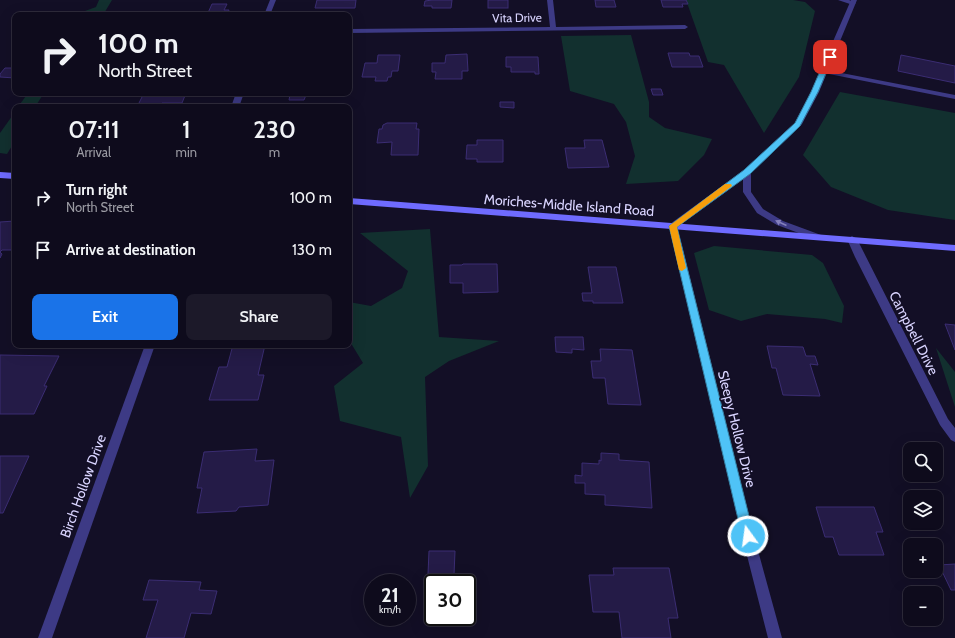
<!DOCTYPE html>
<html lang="en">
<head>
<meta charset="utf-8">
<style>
	body { margin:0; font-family:Cabin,sans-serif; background:#1c1929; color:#f1f3f6; height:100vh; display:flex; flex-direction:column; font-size:15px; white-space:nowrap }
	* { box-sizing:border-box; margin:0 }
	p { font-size:13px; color:#9b9ba3 }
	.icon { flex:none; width:22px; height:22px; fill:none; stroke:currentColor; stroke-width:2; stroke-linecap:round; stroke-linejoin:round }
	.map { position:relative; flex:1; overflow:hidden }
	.details { position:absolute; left:12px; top:104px; width:340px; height:244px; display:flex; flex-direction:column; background:#0e0b1c; border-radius:8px; box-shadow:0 4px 16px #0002,0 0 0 1px #2e2b3b }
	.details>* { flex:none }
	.banner { position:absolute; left:12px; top:12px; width:340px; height:84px; border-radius:8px; box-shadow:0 4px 16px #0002,0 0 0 1px #2e2b3b; background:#0e0b1c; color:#f1f3f6; overflow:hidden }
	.buttons { position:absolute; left:903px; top:442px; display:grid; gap:8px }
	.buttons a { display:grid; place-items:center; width:40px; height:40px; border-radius:8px; background:#0e0b1c; box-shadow:0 4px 16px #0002,0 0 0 1px #2e2b3b; font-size:20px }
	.speed { position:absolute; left:364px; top:574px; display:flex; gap:8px; font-size:20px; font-weight:700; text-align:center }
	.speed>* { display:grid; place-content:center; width:52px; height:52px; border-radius:50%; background:#0e0b1c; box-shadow:0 4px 16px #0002,0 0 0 1px #2e2b3b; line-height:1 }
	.speed small { font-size:10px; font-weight:400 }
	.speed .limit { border:2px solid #111; border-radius:6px; background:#fff; color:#111 }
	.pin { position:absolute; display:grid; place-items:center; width:34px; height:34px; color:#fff; margin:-17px; border-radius:8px; box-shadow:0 2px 6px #0006 }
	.me { position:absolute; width:44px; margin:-22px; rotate:346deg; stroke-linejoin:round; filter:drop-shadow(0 0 3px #0008) }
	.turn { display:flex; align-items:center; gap:14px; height:84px; padding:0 20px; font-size:18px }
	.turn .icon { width:52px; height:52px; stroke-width:2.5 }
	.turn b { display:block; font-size:28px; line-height:34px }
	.eta { display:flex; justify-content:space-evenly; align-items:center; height:68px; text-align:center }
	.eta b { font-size:24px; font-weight:600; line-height:28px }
	.cta { display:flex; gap:8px; margin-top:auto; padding:8px 20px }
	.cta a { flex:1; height:46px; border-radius:8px; background:#1a73e8; color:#fff; font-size:16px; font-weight:600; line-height:46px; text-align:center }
	.cta a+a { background:#1c1929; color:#f1f3f6 }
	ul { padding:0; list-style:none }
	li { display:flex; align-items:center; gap:12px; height:52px; padding:0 20px }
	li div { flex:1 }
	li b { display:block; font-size:15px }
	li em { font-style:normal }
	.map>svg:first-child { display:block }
	.green { fill:#12302f }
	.building { fill:#241b47; stroke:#3b2d73 }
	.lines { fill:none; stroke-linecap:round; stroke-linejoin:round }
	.service { fill:#3d3a85; fill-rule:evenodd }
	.minor { fill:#3d3a85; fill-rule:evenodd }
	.tertiary { fill:#3d3a85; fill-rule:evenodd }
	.secondary { fill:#6f6bff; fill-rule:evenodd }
	.oneway { fill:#837fbc }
	.route { fill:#4fc3f7; stroke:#337fa1 }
	.slow { fill:#f59e0b }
	.labels { text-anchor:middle; stroke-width:3; stroke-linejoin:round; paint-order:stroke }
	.far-street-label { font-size:12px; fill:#d9d4ff; stroke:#130f26 }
	.street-label { font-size:14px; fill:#d9d4ff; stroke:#130f26 }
</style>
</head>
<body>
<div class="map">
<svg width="955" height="638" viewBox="0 0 955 638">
	<rect width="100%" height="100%" fill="#130f26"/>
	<g class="green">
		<path d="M99 0H112L103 15H74L96 7Z"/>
		<path d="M686 0H793L805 2 815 11 799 77 764 133 724 65 708 62Z"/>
		<path d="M631 35 649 102V117L665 128 712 139 704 155 678 181 626 184 635 156 626 122 614 104 570 91 561 36Z"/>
		<path d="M840 92 955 113V220L888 210 831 187 803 155Z"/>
		<path d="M28 93H44L35 107H18Z"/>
		<path d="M15 112V141L7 154 0 153V133Z"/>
		<path d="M430 229 439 337 499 341 449 361 425 377 428 466 410 498 401 437 340 421 334 386 363 363 349 340V302L371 306 402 288 408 271 360 233Z"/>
		<path d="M714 246 812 255 823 263 844 306 842 323 825 319 767 314 741 321 709 310 694 253Z"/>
		<path d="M936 348 955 372V407Z"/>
	</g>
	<g class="building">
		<path d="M317 0H356L355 8H315Z"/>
		<path d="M432 0H452L451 8H432V6H424L425 1Z"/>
		<rect x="488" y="0" width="20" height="8"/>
		<path d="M595 0H614L616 7H596Z"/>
		<path d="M661 0H686L688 4H682L683 7H663Z"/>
		<path d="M212 4H227L224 10H229L227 15H207Z"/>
		<path d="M668 53H689L690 56H699L703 67H672Z"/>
		<path d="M467 54 468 71H462V79H435L436 72H432V63H445L446 55Z"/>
		<path d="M378 55H400L398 71H392L391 77H388L387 81H375L376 77H362L365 63H377Z"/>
		<path d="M901 55 955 66V83L898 71Z"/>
		<path d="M506 57H538L539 74H535V72H511V67H506Z"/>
		<path d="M5 68H15V78L0 77V74Z"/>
		<path d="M651 89H661L663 95H653Z"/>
		<path d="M144 93H186L182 103H162L160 107H137Z"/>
		<path d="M290 95H306L304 100H289Z"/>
		<path d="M500 102H514V108L500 107Z"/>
		<path d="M387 123H417L416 129H419L418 155H391L392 142 377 143 379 129H382L383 125Z"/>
		<path d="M477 140H503V162H477V159H466L467 145H477Z"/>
		<path d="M584 140H602L609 167 568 168 565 148H585Z"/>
		<path d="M15 221V250H2L0 252 2 254 0 258V222Z"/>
		<path d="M463 264H497L498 292 463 293V283H450V265H462Z"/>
		<path d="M588 267H616L623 303H593V301H583L582 293H592Z"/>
		<path d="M945 324 955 325V350Z"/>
		<path d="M555 337H583L584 350 572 349V353L556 352Z"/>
		<path d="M233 345H265L258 375H264L258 400H209L219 367H227Z"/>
		<path d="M767 346 803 347 806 356H815L818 365 810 364 820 396 783 395 776 368H772Z"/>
		<path d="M600 349 632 350 641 405 608 404 605 378H593L591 361H601Z"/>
		<path d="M0 355 59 356 44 386H47L34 414H0Z"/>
		<path d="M257 449 255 461 274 460 268 505 239 507 236 511 197 513 202 488H197L204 452Z"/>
		<path d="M601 453 619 454V460L649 462 652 508 605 505V495L585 494V483H575V475L582 476V463L599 464V460L601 461Z"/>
		<path d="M0 456H29L3 513H0Z"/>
		<path d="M816 507H874L883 532H876L884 555H839L833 537H825Z"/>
		<path d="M429 551H455L454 575 428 574Z"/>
		<path d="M955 564V590H951L939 565Z"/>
		<path d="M613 568H669L678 618H668L671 638H622L619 612H593L589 575H614Z"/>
		<path d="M149 580 201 582 199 590 217 591 211 614 191 613 184 638H146L158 600H143Z"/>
	</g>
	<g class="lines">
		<g class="service">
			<path d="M838 0H849L856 3 853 5Z"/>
			<path d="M821 69 955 95V99L824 73H821Z"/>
		</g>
		<g class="minor">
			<path d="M270 0H276L270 15H264Z"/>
			<path d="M547 0H553L556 27 685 25 688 27 685 29 349 33V29L550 27Z"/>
			<path d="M236 93H244L239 107H231Z"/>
			<path d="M673 223 677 226 754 536 782 638H768L742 536 669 226Z"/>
			<path d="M852 236 857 239 948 419 955 428V442L951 440 940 425 855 257 847 239Z"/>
			<path d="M145 345H155L52 638H38Z"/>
		</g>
		<path class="tertiary" d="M851 0H857L819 92 802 124 751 173V192L763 209 783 221 821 235 823 237 821 239H815L777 225 757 213 743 192V179L676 228H670L669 226 670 224 744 170 795 123 811 92Z"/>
		<g class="secondary">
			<path d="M0 172 15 173V179L0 178Z"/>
			<path d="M349 198 955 245V251L349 204Z"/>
		</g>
	</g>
	<defs><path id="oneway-solid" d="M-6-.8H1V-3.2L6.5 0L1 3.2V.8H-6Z"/></defs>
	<use class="oneway" href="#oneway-solid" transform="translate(781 223) rotate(-156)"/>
	<path class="route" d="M830 55 833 57 818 92 800 126 750 174 677 227 754 536 752 540 748 541 744 540 742 536 669 226 744 170 795 123 811 92 826 57Z"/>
	<path class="slow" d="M725 184H731L732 186 677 227 686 268 682 271 679 270 669 226Z"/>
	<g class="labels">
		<g class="far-street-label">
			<text transform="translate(517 18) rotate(-1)" y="4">Vita Drive</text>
		</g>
		<g class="street-label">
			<text transform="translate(569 205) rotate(4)" y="5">Moriches-Middle Island Road</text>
			<text transform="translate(914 333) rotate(63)" y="5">Campbell Drive</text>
			<text transform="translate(737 429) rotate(76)" y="5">Sleepy Hollow Drive</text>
			<text transform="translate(83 486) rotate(-70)" y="5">Birch Hollow Drive</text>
		</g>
	</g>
</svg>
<div class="buttons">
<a><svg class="icon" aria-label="search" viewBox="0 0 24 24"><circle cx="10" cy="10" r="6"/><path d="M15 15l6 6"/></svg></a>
<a><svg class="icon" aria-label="layers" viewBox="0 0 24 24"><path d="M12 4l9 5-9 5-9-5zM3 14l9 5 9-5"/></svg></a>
<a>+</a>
<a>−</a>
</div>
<div class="speed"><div>21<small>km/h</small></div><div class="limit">30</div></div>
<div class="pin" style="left:830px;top:57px;background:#d93025"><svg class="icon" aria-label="arrive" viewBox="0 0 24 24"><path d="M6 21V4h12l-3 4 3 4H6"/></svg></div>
<svg class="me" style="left:748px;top:536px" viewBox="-20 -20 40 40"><circle r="17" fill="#4fc3f7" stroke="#fff" stroke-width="3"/><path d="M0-11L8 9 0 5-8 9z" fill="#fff"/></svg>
<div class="banner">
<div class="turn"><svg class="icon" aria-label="right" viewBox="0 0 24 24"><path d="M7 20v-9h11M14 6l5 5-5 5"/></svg><div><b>100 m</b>North Street</div></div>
</div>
<section class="details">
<div class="eta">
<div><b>07:11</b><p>Arrival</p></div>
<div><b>1</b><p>min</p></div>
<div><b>230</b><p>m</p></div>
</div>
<ul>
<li><svg class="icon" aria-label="right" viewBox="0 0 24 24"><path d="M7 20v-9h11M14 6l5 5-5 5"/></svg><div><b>Turn right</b><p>North Street</p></div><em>100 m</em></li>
<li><svg class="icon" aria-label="arrive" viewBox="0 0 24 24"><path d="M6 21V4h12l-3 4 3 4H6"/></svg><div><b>Arrive at destination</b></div><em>130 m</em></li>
</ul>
<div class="cta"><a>Exit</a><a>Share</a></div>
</section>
</div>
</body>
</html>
